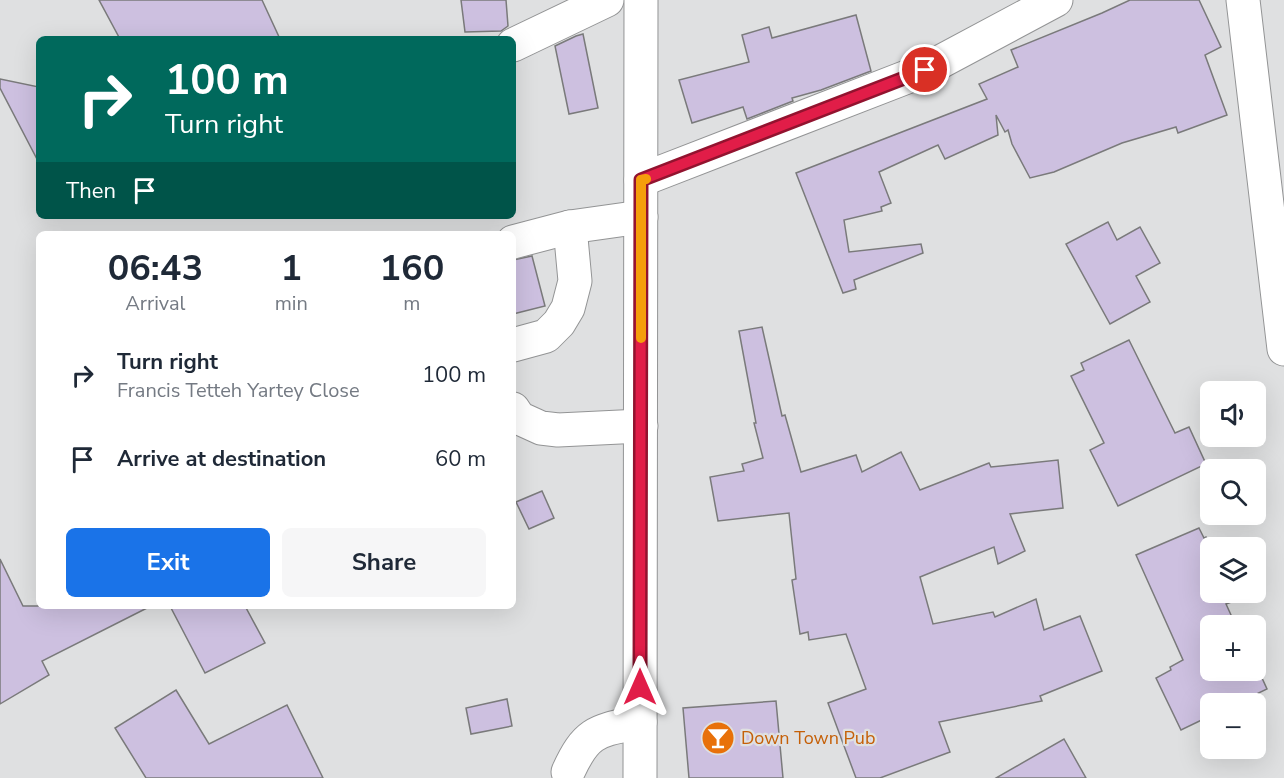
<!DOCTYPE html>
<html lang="en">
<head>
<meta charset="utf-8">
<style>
	body { margin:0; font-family:"Nunito Sans",sans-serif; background:#f6f6f7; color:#1f2937; height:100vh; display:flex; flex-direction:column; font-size:22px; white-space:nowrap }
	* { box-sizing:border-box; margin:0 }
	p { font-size:20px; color:#747a83 }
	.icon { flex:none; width:33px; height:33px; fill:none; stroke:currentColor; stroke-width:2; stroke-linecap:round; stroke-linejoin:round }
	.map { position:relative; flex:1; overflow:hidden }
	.side { position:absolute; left:36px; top:231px; width:480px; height:378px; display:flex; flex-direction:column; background:#fff; border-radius:9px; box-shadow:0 6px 24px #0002 }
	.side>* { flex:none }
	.hud { position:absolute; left:36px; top:36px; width:480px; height:183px; border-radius:9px; box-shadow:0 6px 24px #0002; background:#00695c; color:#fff; overflow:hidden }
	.tools { position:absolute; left:1200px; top:381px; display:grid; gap:12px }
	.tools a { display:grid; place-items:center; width:66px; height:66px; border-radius:9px; background:#fff; box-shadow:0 6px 24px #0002; font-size:30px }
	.pin { position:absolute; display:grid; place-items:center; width:51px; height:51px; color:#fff; margin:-26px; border:3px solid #fff; border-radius:50%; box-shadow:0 2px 6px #0007 }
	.me { position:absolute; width:66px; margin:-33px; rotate:0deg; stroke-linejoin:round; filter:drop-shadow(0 0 4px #0008) }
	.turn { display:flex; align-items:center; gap:21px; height:126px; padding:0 30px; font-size:27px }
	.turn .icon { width:78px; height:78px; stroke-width:2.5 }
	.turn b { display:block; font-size:42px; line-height:51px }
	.then { display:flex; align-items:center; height:57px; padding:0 30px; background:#0003; gap:12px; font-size:22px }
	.eta { display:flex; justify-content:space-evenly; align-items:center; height:102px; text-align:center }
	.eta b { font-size:36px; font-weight:700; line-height:42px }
	.cta { display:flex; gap:12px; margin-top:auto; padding:12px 30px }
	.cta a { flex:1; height:69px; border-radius:9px; background:#1a73e8; color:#fff; font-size:24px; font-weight:700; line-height:69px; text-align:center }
	.cta a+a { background:#f6f6f7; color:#1f2937 }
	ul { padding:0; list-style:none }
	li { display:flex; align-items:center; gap:18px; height:84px; padding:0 30px }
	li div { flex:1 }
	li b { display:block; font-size:22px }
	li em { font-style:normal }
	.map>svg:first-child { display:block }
	.building { fill:#cdc0e0; stroke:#7a7a7b; stroke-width:1.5 }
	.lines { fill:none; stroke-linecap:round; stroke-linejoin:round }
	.minor-casing { stroke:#939495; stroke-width:35 }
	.minor { stroke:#fff; stroke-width:33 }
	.route-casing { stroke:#92132f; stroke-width:15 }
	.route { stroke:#e11d48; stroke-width:10 }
	.slow { stroke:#f59e0b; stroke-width:10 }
	.labels { text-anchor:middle; stroke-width:4.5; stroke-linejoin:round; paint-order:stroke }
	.food-label { font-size:18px; fill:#c56008; stroke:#dfe0e1; text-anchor:start }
</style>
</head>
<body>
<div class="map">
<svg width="1284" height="778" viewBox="0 0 1284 778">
	<rect width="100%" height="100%" fill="#dfe0e1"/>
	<g class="building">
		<path d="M99 0H262L280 39H120Z"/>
		<path d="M461 0H506L508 26 501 31 465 32Z"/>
		<path d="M1130 0H1199L1221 47 1205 55 1227 115 1178 133 1176 127 1122 143 1054 172 1030 178 1012 144 1008 130 1005 132 996 115 998 135 945 159 938 145 879 172 891 203 881 207 882 211 844 220 849 252 921 244 923 253 854 280 856 289 843 293 796 173 987 99 979 84 1018 67 1011 50 1102 13Z"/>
		<path d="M856 15 871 71 821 90 792 98 793 101 747 119 743 107 692 123 679 80 749 62 742 35 769 27 772 38Z"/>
		<path d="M583 34 598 108 569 114 555 46 576 36Z"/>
		<path d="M0 79 39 87V163L0 88Z"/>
		<path d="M1108 222 1117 240 1140 227 1160 263 1136 276 1150 302 1110 324 1066 244Z"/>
		<path d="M532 256 545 306 513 314V260Z"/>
		<path d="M762 327 782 416 785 415 801 472 856 455 862 472 901 452 920 490 989 463 991 467 1058 460 1063 508 1010 514 1025 551 998 564 994 547 920 577 933 624 993 612 995 617 1036 599 1044 630 1080 616 1102 671 1040 696 1042 701 939 722 950 752 880 778H856L828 703 866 689 846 634 809 640 808 632 800 634 792 580 796 579 789 513 718 521 710 477 744 471 742 464 763 458 754 423H756L739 331Z"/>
		<path d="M1129 340 1175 433 1189 427 1206 464 1118 506 1090 450 1104 443 1071 376 1084 370 1081 363Z"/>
		<path d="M542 491 554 518 529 529 516 502Z"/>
		<path d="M1199 528 1204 538 1206 537 1210 548V592H1230L1234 601 1226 604 1236 626H1210V670H1256V665L1267 689 1236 704H1210V716L1181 730 1156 678 1171 670 1170 667 1183 660 1136 555Z"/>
		<path d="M0 559 23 606H151L42 661 49 675 0 704Z"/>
		<path d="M170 606H245L265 643 205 673Z"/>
		<path d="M176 690 209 744 287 705 323 778H146L115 728Z"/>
		<path d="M507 699 512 726 471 734 466 708Z"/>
		<path d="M776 701 783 778H689L683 708Z"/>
		<path d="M1064 739 1086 778H996Z"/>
	</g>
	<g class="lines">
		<defs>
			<g id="minor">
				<path d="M1243 0 1284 349"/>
				<path d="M513 45 607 0"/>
				<path d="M641 180 925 70 1056 0"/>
				<path d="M513 242 570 227 641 217"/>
				<path d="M513 345 546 336 559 323 568 308 575 281 570 227"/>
				<path d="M513 409 519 418 541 428 558 430 641 426"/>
				<path d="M568 772C587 730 598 731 640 722"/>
				<path d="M640 778 641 0"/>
			</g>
		</defs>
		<use href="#minor" class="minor-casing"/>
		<use href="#minor" class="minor"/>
	</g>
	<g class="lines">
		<defs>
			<path id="route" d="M640 687 641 180 925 70"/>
		</defs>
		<use href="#route" class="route-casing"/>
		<use href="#route" class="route"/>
		<path class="slow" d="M641 338V180L646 179"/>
	</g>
	<defs>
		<symbol id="bar-disc" viewBox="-11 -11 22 22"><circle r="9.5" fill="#e8710a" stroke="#dfe0e1"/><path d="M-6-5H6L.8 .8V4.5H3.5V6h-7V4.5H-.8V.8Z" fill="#fff"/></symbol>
	</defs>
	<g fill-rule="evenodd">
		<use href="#bar-disc" x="699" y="719" width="38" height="38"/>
	</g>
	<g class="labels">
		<g class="food-label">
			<text x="741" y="744">Down Town Pub</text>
		</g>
	</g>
</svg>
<div class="tools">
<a><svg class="icon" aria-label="sound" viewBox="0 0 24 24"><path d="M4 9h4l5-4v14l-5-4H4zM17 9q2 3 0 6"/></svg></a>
<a><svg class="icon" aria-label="search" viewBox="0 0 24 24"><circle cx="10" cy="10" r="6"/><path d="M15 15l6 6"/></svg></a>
<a><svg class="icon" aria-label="layers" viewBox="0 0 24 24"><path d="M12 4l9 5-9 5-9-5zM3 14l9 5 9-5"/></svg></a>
<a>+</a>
<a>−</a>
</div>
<div class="pin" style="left:925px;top:70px;background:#d93025"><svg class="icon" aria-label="arrive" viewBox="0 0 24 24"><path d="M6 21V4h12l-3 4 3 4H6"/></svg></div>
<svg class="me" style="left:640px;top:687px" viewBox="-20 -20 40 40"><path d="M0-17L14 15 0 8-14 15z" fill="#e11d48" stroke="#fff" stroke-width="4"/></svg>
<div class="hud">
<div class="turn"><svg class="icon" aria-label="right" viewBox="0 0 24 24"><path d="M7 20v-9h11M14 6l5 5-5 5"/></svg><div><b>100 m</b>Turn right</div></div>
<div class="then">Then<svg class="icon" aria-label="arrive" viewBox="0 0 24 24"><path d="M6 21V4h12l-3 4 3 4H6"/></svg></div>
</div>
<section class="side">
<div class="eta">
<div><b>06:43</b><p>Arrival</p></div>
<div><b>1</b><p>min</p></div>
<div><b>160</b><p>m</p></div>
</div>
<ul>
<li><svg class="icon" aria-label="right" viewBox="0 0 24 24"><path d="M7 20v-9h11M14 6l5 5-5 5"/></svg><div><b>Turn right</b><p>Francis Tetteh Yartey Close</p></div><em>100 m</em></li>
<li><svg class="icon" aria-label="arrive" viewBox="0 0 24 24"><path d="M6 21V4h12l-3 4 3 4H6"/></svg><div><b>Arrive at destination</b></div><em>60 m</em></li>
</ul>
<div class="cta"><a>Exit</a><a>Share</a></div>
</section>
</div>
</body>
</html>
